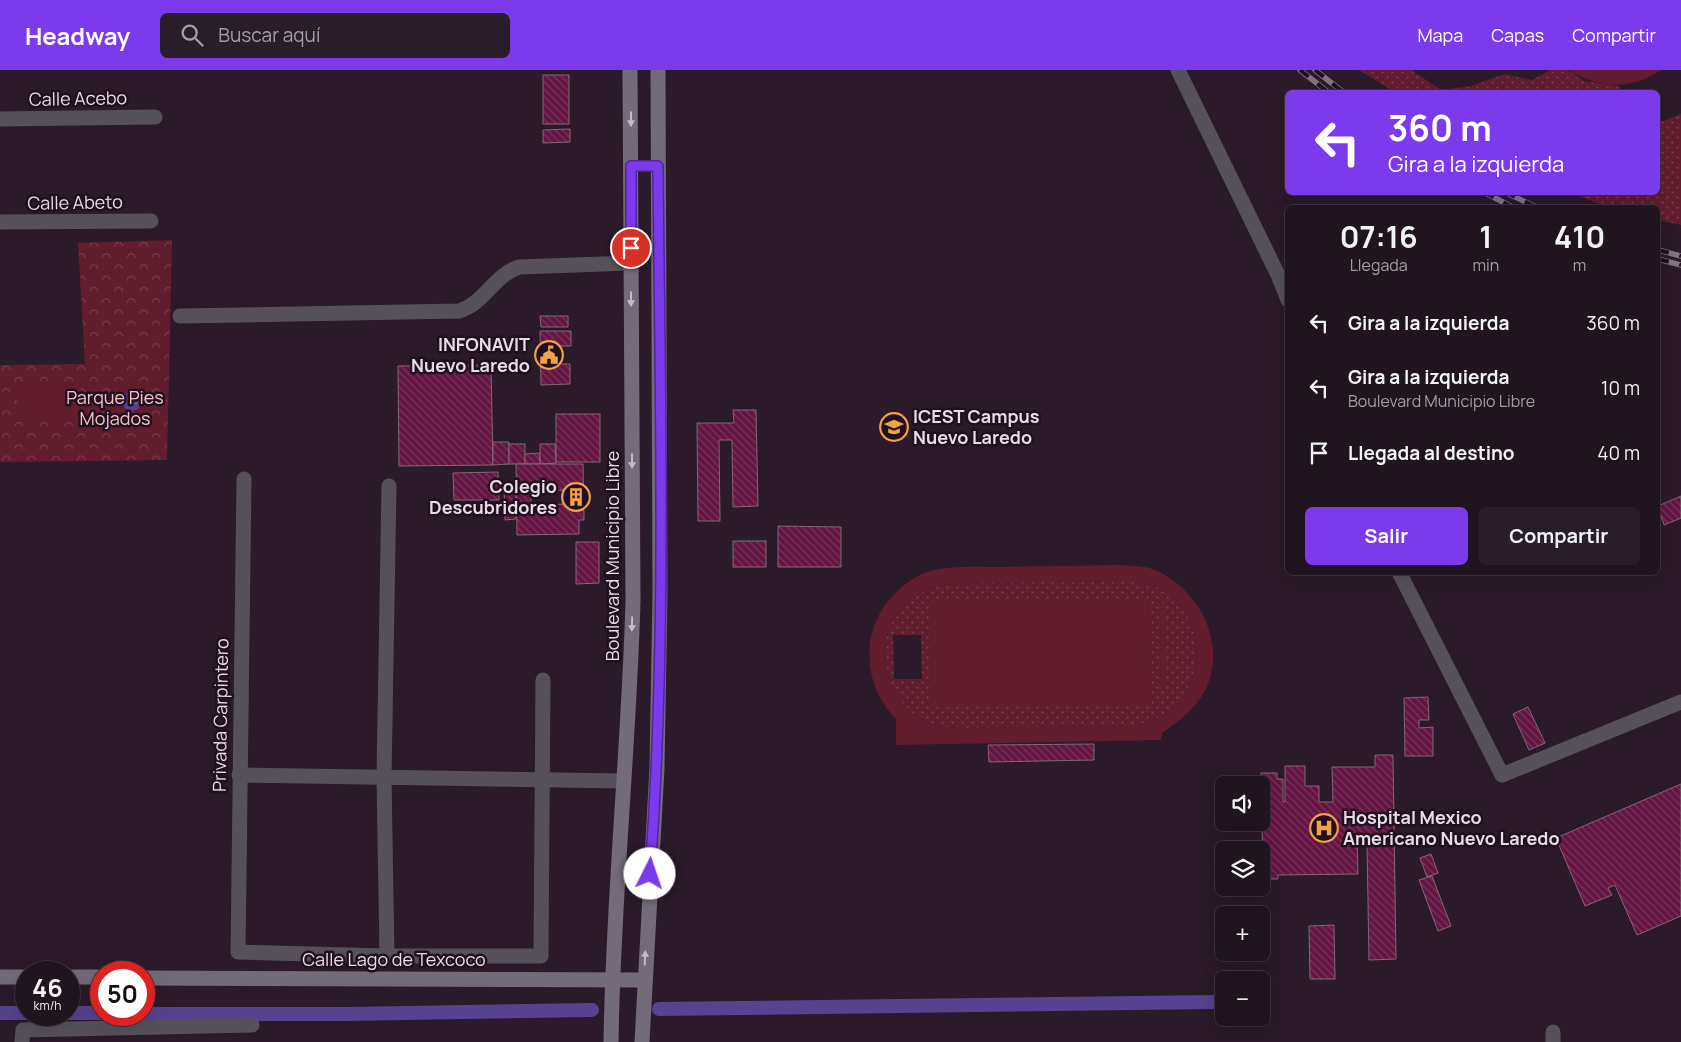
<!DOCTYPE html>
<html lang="es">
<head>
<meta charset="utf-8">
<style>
	body { margin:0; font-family:Manrope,sans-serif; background:#281d28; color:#f1f3f6; height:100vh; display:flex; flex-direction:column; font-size:19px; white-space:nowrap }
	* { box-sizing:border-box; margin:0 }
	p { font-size:16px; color:#a29ea4 }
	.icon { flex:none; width:28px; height:28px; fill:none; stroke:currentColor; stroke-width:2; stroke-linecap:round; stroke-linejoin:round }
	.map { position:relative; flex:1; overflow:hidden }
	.panel { position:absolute; left:1285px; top:135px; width:375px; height:370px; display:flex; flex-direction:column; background:#20141f; border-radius:8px; box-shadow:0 5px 20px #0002,0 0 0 1px #3d333d }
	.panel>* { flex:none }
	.banner { position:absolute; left:1285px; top:20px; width:375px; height:105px; border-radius:8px; box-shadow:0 5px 20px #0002,0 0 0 1px #3d333d; background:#7c3aed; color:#fff; overflow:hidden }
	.tools { position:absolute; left:1215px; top:706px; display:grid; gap:10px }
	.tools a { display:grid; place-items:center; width:55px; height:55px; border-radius:8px; background:#20141f; box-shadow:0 5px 20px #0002,0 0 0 1px #3d333d; font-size:25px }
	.speed { position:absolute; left:15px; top:891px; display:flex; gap:10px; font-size:25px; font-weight:700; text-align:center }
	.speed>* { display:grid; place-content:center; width:65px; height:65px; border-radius:50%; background:#20141f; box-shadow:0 5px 20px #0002,0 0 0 1px #3d333d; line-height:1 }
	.speed small { font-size:12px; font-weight:400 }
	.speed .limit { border:8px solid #d22; background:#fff; color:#111 }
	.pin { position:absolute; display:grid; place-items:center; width:42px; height:42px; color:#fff; margin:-21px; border:2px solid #fff; border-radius:50%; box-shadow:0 1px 5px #0007 }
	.me { position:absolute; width:55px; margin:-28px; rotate:4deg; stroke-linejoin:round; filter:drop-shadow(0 0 4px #0008) }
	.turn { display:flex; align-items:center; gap:18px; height:105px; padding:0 20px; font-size:22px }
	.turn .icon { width:65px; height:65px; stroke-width:2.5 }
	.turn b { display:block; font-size:35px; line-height:42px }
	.eta { display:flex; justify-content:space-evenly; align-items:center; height:85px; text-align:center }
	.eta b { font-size:30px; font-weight:700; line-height:35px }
	.cta { display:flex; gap:10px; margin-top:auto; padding:10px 20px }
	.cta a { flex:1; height:58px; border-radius:8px; background:#7c3aed; color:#fff; font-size:20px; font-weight:700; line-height:58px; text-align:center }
	.cta a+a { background:#281d28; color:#f1f3f6 }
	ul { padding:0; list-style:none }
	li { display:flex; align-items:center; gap:15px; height:65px; padding:0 20px }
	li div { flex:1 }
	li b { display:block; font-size:19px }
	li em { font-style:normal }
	header { display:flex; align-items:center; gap:30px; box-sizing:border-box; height:70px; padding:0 25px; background:#7c3aed; color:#fff }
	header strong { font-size:24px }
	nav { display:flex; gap:28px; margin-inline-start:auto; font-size:18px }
	.search { width:350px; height:45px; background:#281d28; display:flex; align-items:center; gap:12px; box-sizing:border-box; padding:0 18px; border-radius:8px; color:#a29ea4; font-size:19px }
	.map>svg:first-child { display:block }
	.grass { fill:url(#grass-dots); fill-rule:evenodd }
	.park { fill:url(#park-crowns) }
	.pitch { fill:#611d2d; fill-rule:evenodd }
	.water { fill:url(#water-waves) }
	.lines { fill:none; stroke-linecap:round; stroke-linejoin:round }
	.canal { stroke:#56428e; stroke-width:14 }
	.building { fill:url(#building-back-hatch); stroke:#826873; fill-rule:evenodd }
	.street { stroke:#56505a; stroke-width:15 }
	.secondary { stroke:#746b7a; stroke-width:15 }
	.rail-casing { stroke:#837481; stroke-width:5.5 }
	.rail { stroke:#21101f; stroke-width:4; stroke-dasharray:11; stroke-linecap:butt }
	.oneway { fill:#c5bac6 }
	.route-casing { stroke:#51269a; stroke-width:12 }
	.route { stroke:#7c3aed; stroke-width:9 }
	.labels { text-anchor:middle; stroke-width:5; stroke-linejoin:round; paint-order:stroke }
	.street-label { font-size:18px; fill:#e8dce6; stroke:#21101f }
	.poi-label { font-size:18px; font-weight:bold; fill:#e8dce6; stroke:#21101f; text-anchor:end }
	.park-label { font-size:18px; fill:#f6c2c9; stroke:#21101f }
</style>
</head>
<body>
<header>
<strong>Headway</strong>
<div class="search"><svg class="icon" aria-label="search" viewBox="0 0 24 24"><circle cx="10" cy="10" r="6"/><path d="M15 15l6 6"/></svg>Buscar aquí</div>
<nav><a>Mapa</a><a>Capas</a><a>Compartir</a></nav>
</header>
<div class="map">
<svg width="1681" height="972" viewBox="0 0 1681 972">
	<defs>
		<pattern id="grass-dots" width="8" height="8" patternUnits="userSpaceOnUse" patternTransform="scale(1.25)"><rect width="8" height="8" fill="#611d2d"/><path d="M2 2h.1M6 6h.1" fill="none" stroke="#783d4b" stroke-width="1.8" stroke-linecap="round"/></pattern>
		<pattern id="park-crowns" width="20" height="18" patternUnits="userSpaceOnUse" patternTransform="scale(1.25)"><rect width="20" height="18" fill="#611d2d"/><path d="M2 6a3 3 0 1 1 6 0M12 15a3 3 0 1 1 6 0" fill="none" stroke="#783d4b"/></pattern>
		<pattern id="water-waves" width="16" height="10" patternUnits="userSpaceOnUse" patternTransform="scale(1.25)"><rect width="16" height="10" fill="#56428e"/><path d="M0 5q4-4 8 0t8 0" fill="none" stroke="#6e5d9e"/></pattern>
		<pattern id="building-back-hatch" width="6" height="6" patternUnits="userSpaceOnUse" patternTransform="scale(1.25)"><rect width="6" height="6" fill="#641542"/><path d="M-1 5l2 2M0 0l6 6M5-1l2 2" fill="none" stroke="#7a365d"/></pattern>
	</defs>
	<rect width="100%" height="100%" fill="#2b1a29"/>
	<g class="grass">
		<path d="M1359 0H1411L1441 20 1471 16 1504 4 1532 10 1550 0H1568L1584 11 1619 16 1622 22H1395Z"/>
		<path d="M1681 44V155L1658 150V138L1607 137 1572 123 1658 122V53Z"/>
		<path d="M1129 511C1136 512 1144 513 1151 515 1202 532 1210 600 1176 635 1165 648 1148 652 1132 656L962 658C954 657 946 658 939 656 881 642 865 559 915 526 929 517 943 515 959 513ZM893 565H921L922 609H894Z"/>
	</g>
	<path class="park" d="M172 170 167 390 0 392V295L85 294 78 173Z"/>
	<g class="pitch">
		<path d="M1569 0H1661C1632 20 1598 19 1569 0Z"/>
		<path d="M17 316H79L82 352H17Z"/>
		<path d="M1117 495C1128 496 1144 495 1155 500 1200 519 1230 577 1203 624 1193 641 1178 652 1162 663L1161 670 896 675V649C875 628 867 601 870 573 874 542 898 513 927 502 949 495 976 497 999 497 1038 496 1077 496 1117 495ZM1129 511C1136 512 1144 513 1151 515 1202 532 1210 600 1176 635 1165 648 1148 652 1132 656L962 658C954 657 946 658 939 656 881 642 865 559 915 526 929 517 943 515 959 513Z"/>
		<path d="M1160 527H1163L1164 617H1161Z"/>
		<path d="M1149 530 1151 635 931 637 929 532Z"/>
	</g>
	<circle class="water" cx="132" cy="331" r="10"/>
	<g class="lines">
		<g class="canal">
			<path d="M659 939 1214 932"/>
			<path d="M0 943H26"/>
			<path d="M69 943H101"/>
			<path d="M144 944H346L592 940"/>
		</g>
	</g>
	<g class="building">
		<rect x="543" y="5" width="26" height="49"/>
		<path d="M570 59V72L543 73V60Z"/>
		<path d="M540 246H568V257H541Z"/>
		<path d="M540 261H571V276H557V294H570V314L541 315Z"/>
		<path d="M491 295 493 395 399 396 398 296Z"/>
		<path d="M733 340H756L758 436 733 437 732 370H719L720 451H698L697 353H734Z"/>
		<rect x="556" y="344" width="44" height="48"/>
		<path d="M493 372H509V394L493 395Z"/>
		<rect x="509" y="374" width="16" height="20"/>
		<path d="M540 374H555L556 393 540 394Z"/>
		<path d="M539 383 540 394H525V384Z"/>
		<path d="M516 394H583L584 450H579V464L517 465ZM568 420V434L531 435V421Z"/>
		<path d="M498 402 499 430H454L453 403Z"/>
		<path d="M516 415V449L505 450 504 416Z"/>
		<path d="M1681 426V448L1664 455 1658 436Z"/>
		<path d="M778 456 841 457V497H778Z"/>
		<rect x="733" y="471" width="33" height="26"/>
		<path d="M576 472H599V513L576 514Z"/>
		<path d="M1428 627 1429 650H1419V658L1433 657V686H1405L1404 628Z"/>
		<path d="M1528 637 1545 673 1529 680 1513 644Z"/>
		<path d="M1094 674V690L989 692 988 675Z"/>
		<path d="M1375 685H1393L1396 889 1369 890 1367 775H1362V768H1357L1358 804 1278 805V809H1263L1261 703H1277V709H1283V732H1285V696H1305V716H1319V732H1333L1332 697H1375Z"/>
		<path d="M1681 714V846L1637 865 1615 815 1608 818 1612 825 1585 836 1556 768Z"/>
		<path d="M1431 784 1438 803 1427 807 1420 788Z"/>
		<path d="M1432 806 1451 856 1438 861 1419 810Z"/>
		<path d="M1334 855 1335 909H1310L1309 856Z"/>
	</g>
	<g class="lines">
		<g class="street">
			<path d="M1178 0 1278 205 1288 230"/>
			<path d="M0 49 155 47"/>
			<path d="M0 152 151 151"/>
			<path d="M180 246 459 241C484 234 494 205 519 197L631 193"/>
			<path d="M244 409 238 882 387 886H541L543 610"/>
			<path d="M1399 502 1502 705 1681 632"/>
			<path d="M239 705 623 711"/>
			<path d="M387 886 384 707 389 416"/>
			<path d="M1553 962V972"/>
			<path d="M22 972 23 960 252 955"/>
		</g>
		<g class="secondary">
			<path d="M0 907H26"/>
			<path d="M69 907H101"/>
			<path d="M144 908 644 910"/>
			<path d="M611 972C613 825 629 678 633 531L630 0"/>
			<path d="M642 972 657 698 660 523 658 0"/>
		</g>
		<defs>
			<g id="rail">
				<path d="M1300 0 1328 22"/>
				<path d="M1315 0 1343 22"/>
				<path d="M1484 122 1514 138"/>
				<path d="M1505 122 1538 138"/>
				<path d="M1658 180 1681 186"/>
				<path d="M1658 189 1681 195"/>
			</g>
		</defs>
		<use href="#rail" class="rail-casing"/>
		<use href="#rail" class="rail"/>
	</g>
	<defs><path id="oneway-solid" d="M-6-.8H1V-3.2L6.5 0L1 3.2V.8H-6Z" transform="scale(1.25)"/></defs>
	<g class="oneway">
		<use href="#oneway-solid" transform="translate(631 49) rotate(90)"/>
		<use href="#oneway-solid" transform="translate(631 229) rotate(90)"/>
		<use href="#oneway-solid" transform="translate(632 391) rotate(90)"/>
		<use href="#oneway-solid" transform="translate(632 554) rotate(91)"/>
		<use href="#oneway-solid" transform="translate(645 888) rotate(-87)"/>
	</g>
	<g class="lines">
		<defs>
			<path id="route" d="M631 178V96H658C660 332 667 569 650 804"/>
		</defs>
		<use href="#route" class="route-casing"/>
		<use href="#route" class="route"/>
	</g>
	<defs>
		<symbol id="civic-ring" viewBox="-11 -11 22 22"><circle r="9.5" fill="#21101f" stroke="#f4a344" stroke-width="1.5"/><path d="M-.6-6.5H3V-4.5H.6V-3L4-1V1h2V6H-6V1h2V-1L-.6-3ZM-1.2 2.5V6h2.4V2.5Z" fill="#f4a344"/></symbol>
		<symbol id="university-ring" viewBox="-11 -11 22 22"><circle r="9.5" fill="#21101f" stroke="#f4a344" stroke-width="1.5"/><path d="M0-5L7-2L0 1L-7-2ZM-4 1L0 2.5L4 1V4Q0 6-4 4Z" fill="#f4a344"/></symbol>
		<symbol id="building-ring" viewBox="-11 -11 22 22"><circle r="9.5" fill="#21101f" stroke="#f4a344" stroke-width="1.5"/><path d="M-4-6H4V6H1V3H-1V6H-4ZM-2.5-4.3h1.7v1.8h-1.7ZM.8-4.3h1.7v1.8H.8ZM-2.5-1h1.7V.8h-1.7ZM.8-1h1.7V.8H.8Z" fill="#f4a344"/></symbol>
		<symbol id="hospital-ring" viewBox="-11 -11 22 22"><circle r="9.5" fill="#21101f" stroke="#f4a344" stroke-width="1.5"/><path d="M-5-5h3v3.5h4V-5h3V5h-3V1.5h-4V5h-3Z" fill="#f4a344"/></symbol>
	</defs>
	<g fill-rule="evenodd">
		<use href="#civic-ring" x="533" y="269" width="32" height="32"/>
		<use href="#university-ring" x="878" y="341" width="32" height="32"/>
		<use href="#building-ring" x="560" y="411" width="32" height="32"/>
		<use href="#hospital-ring" x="1308" y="742" width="32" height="32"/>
	</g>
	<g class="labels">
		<g class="street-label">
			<text transform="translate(78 29) rotate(-1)" y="6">Calle Acebo</text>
			<text transform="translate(75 133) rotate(-1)" y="6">Calle Abeto</text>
			<text transform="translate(613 486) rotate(-90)" y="6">Boulevard Municipio Libre</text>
			<text transform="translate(221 645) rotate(-89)" y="6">Privada Carpintero</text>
			<text x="394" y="896">Calle Lago de Texcoco</text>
		</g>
		<g class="poi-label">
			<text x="530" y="281">INFONAVIT<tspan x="530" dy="21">Nuevo Laredo</tspan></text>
			<text x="913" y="353" text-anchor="start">ICEST Campus<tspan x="913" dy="21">Nuevo Laredo</tspan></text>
			<text x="557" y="423">Colegio<tspan x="557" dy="21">Descubridores</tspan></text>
			<text x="1343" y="754" text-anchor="start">Hospital Mexico<tspan x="1343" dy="21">Americano Nuevo Laredo</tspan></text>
		</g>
		<g class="park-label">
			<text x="115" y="334">Parque Pies<tspan x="115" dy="21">Mojados</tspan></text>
		</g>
	</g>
</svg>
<div class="tools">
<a><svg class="icon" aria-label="sound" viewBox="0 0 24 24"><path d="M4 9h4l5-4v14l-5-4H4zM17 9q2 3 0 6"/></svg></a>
<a><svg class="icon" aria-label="layers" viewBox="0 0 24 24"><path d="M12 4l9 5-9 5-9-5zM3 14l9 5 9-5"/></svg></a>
<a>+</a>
<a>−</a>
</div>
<div class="speed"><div>46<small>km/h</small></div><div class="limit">50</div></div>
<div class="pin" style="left:631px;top:178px;background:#d93025"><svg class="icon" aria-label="arrive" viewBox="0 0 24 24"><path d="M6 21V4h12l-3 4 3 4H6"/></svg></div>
<svg class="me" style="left:650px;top:804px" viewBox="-20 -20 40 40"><circle r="19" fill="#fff"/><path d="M0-13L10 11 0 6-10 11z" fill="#7c3aed"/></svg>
<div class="banner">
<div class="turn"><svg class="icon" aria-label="left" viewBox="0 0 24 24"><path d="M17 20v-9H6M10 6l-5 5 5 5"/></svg><div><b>360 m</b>Gira a la izquierda</div></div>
</div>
<section class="panel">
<div class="eta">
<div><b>07:16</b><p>Llegada</p></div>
<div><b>1</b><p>min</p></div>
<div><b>410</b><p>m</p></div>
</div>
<ul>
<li><svg class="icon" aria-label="left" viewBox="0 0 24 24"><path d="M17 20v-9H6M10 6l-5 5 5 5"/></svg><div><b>Gira a la izquierda</b></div><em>360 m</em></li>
<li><svg class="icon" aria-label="left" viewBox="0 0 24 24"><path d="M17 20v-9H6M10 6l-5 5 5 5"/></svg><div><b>Gira a la izquierda</b><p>Boulevard Municipio Libre</p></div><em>10 m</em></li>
<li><svg class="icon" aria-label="arrive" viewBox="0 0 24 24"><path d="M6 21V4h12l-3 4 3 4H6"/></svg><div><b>Llegada al destino</b></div><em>40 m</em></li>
</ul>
<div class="cta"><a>Salir</a><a>Compartir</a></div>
</section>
</div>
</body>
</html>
